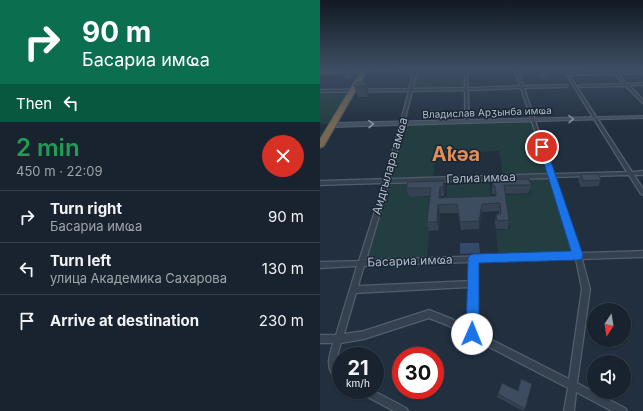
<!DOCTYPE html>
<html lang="en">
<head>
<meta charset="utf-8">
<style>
	body { margin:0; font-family:Inter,sans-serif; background:#222b37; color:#f1f3f6; height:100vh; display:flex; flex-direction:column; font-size:15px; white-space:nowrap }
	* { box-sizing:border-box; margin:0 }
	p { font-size:13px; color:#9fa4aa }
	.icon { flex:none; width:22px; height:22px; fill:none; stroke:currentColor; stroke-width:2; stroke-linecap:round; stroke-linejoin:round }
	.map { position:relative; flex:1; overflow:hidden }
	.sheet { display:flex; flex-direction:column; background:#19232f; width:320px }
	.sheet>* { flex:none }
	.banner { background:#0b6e4f; color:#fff; overflow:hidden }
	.needle { width:26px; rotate:192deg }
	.tools { position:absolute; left:267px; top:303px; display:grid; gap:8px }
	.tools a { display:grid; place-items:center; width:44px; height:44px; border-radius:50%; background:#19232f; box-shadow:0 1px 3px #0004,0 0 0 1px #37404b; font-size:20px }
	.speed { position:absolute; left:12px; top:347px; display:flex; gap:8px; font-size:20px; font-weight:700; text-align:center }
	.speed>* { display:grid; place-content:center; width:52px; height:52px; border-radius:50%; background:#19232f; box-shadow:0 1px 3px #0004,0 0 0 1px #37404b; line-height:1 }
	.speed small { font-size:10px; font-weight:400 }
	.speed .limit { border:6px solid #d22; background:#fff; color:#111 }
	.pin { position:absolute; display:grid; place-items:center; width:34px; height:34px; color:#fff; margin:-17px; border:2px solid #fff; border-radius:50%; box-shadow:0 1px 4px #0007 }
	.me { position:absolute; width:44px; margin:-22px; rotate:1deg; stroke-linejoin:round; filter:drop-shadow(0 0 3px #0008) }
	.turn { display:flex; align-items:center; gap:14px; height:84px; padding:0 16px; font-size:18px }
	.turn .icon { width:52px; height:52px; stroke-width:2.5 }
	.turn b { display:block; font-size:28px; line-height:34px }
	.then { display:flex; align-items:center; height:38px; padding:0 16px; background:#0003; gap:8px; font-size:15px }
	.round { display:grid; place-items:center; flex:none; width:42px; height:42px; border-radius:21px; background:#222b37 }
	.summary { display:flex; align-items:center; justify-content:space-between; height:68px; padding:0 16px }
	h1 { font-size:24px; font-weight:600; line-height:30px; color:#1e9e55 }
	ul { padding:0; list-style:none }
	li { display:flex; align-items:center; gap:12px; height:52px; padding:0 16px; border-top:1px solid #37404b }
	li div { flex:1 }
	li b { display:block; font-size:15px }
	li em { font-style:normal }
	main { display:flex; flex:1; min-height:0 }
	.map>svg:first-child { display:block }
	.green { fill:#233e40 }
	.water { fill:#334b68 }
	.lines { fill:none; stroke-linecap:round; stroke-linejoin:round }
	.street-casing { stroke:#535e6d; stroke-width:2.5 }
	.secondary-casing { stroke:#535e6d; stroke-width:2 }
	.highway-casing { stroke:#404b5a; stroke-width:2 }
	.street { fill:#35414f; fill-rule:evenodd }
	.secondary { fill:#435062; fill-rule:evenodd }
	.highway { fill:#766751; fill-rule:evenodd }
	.wall { fill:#344252 }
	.shaded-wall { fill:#2b3642 }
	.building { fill:#3d4d5f; stroke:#2b3642 }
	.oneway { stroke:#8a96a6 }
	.route { fill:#1a73e8; stroke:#114b97 }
	.labels { text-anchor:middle; stroke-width:3; stroke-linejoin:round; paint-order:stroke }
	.far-street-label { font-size:10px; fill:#b1bbca; stroke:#1a2634 }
	.street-label { font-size:12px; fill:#b1bbca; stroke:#1a2634 }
	.town-label { font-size:20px; font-weight:bold; fill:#df8e57; stroke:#1a2634 }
</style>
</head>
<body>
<main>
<section class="sheet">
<div class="banner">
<div class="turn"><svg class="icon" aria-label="right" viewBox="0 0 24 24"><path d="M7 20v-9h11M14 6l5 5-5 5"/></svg><div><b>90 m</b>Басариа имҩа</div></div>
<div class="then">Then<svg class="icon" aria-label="left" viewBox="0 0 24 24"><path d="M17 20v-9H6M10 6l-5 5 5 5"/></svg></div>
</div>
<div class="summary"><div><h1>2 min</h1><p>450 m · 22:09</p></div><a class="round" style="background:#d93025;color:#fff"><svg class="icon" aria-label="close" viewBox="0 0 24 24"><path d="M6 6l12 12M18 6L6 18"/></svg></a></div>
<ul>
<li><svg class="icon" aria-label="right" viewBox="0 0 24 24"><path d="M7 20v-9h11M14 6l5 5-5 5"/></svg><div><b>Turn right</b><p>Басариа имҩа</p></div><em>90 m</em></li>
<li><svg class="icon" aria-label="left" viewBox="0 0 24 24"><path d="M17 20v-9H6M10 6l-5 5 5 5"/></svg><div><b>Turn left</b><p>улица Академика Сахарова</p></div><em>130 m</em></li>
<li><svg class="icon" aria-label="arrive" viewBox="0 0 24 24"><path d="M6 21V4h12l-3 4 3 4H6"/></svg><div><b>Arrive at destination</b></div><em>230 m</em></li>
</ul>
</section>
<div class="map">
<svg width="323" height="411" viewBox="0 0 323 411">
	<rect width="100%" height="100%" fill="#212f3f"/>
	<g class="green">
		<path d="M98 69H144L145 87 93 89Z"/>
		<path d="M29 92 10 124H0V93Z"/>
		<path d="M212 120 229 174 183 175 179 151 116 154 113 177 70 178 84 124Z"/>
		<path d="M229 177 255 253 178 256 176 230 190 229 184 195 211 194 208 178Z"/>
		<path d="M91 182 88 197H111L107 259 43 262 69 183Z"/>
		<path d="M169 183 171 197 127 198V185Z"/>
	</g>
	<path class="water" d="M140 243H159L160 253 140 254Z"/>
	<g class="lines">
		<defs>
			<g id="street">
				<path d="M94 69H97L93 89 145 88V69H147L149 122 147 123 145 122V90L92 91 70 179 229 174 201 88 150 90 148 89 150 88 200 86 195 69H198L203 86 246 85 248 86 246 87 204 88 233 174 307 172 243 69H246L248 73 293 72 291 69H294L296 72 323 71V73L298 74 307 84 323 83V85H309L323 100V103L306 86 261 87 259 86 261 85 304 84 295 74 249 75 312 172 323 171V175H314L323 189V195L321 194 309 175 235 177 261 253 323 251V257L262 259 270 289 257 383 305 408 307 411H292L256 392 254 411H244L248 388 127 325 109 318 44 339 21 343C18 353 13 363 21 371V382C17 381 16 379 14 376 5 366 10 355 13 343H0V335H16L37 266 0 268V262L39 261 64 183 0 185V181L65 179 89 91 0 92V90L89 89ZM230 178 254 253 46 260 69 183ZM256 259 262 289 249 379 156 332 157 262ZM151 262 150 281 38 286 44 266ZM150 287 148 328 132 319 109 310 44 331 24 334 36 293Z"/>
				<path d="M39 390H52L86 408 88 411H74L40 393Z"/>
			</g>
			<g id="secondary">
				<path d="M62 69H92L90 70 44 72 42 71 44 70Z"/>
				<path d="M323 116V118L12 127 9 125 12 123Z"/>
			</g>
			<g id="highway">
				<path d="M44 69 47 71 4 146 0 148V139L41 71Z"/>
				<path d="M0 70 38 69 41 71 38 73 0 74Z"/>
			</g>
		</defs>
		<use href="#street" class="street-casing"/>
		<use href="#secondary" class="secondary-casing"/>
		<use href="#highway" class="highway-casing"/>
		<use href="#street" class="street"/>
		<use href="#secondary" class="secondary"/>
		<use href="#highway" class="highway"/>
	</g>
	<g class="wall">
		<path d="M26 69 35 75 32 79H25L23 74Z"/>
		<path d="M219 69H226L228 73 227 79H221L218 74Z"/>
		<path d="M46 82 49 93 47 97H38L34 86Z"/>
		<path d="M261 174 281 180 278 186 261 187 258 181Z"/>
		<path d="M172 180 211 185 209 193 185 194 189 220 188 229H176L175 223 176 214H179V211L162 212 159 229 141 230 138 213H120L119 230 109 231 107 222 110 196 89 197 86 188 124 181 125 189 124 196H121V198L175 196V194H172Z"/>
		<path d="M201 379 205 409 203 411 177 397 182 383 197 391Z"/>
	</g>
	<g class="shaded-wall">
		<path d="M34 69 35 75 32 79 30 74Z"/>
		<path d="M46 82 49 93 47 97 43 86Z"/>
		<path d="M124 181 125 189 124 196 123 187Z"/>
		<path d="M120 187 121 196V205L119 198Z"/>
		<path d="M162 204V212L159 229V221Z"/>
		<path d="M118 205 120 213 119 230 117 222Z"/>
	</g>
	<g class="building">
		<path d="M26 69H34L30 74H23Z"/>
		<path d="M219 69H226L228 73H221Z"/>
		<path d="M37 82H46L43 86H34Z"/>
		<path d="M261 174H278L281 180 263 181Z"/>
		<path d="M209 179 211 185H184L189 220 177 221 176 214H181L180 203 162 204 159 221 140 222 137 204 118 205 117 222H107L111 188H86L88 182 124 181 123 187H120L119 198 176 196 175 186H173L172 180Z"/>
		<path d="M201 379 212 384 205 409 178 394 182 383 198 391Z"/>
	</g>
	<defs><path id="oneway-chevron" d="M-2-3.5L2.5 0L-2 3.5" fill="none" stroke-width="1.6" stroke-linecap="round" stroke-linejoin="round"/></defs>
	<g class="oneway">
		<use href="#oneway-chevron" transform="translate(251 119) rotate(-2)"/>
		<use href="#oneway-chevron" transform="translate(51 124) rotate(-2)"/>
	</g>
	<linearGradient id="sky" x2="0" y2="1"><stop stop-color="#121a23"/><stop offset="0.54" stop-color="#3d4d63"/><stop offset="1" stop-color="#3d4d63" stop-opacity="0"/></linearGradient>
	<rect width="323" height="127" fill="url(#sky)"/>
	<path class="route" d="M220 145H222L226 147 263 255 262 259 258 260 159 263V334L157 339 152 341 148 339 146 334 148 259 150 255 154 254 251 251 219 147Z"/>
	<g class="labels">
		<g class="far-street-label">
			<text transform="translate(167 112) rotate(-2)" y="4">Владислав Арӡынба имҩа</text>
		</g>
		<g class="street-label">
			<text transform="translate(70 166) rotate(-74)" y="4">Аидгылара амҩа</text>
			<text transform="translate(161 178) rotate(-2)" y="4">Гәлиа имҩа</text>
			<text transform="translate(90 261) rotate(-2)" y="4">Басариа имҩа</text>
		</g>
		<g class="town-label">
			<text x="136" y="161">Аҟəа</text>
		</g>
	</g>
</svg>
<div class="tools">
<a><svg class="needle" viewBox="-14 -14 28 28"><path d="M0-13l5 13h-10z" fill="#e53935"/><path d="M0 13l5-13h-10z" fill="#9fa4aa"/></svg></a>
<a><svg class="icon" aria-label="sound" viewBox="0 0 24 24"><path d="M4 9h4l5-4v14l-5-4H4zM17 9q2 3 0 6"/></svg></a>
</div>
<div class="speed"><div>21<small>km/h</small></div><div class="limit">30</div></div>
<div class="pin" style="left:222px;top:147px;background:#d93025"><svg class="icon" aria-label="arrive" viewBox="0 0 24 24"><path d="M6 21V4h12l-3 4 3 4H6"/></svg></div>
<svg class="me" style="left:152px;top:334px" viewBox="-20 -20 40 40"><circle r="19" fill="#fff"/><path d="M0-13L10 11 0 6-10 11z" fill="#1a73e8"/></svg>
</div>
</main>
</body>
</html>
